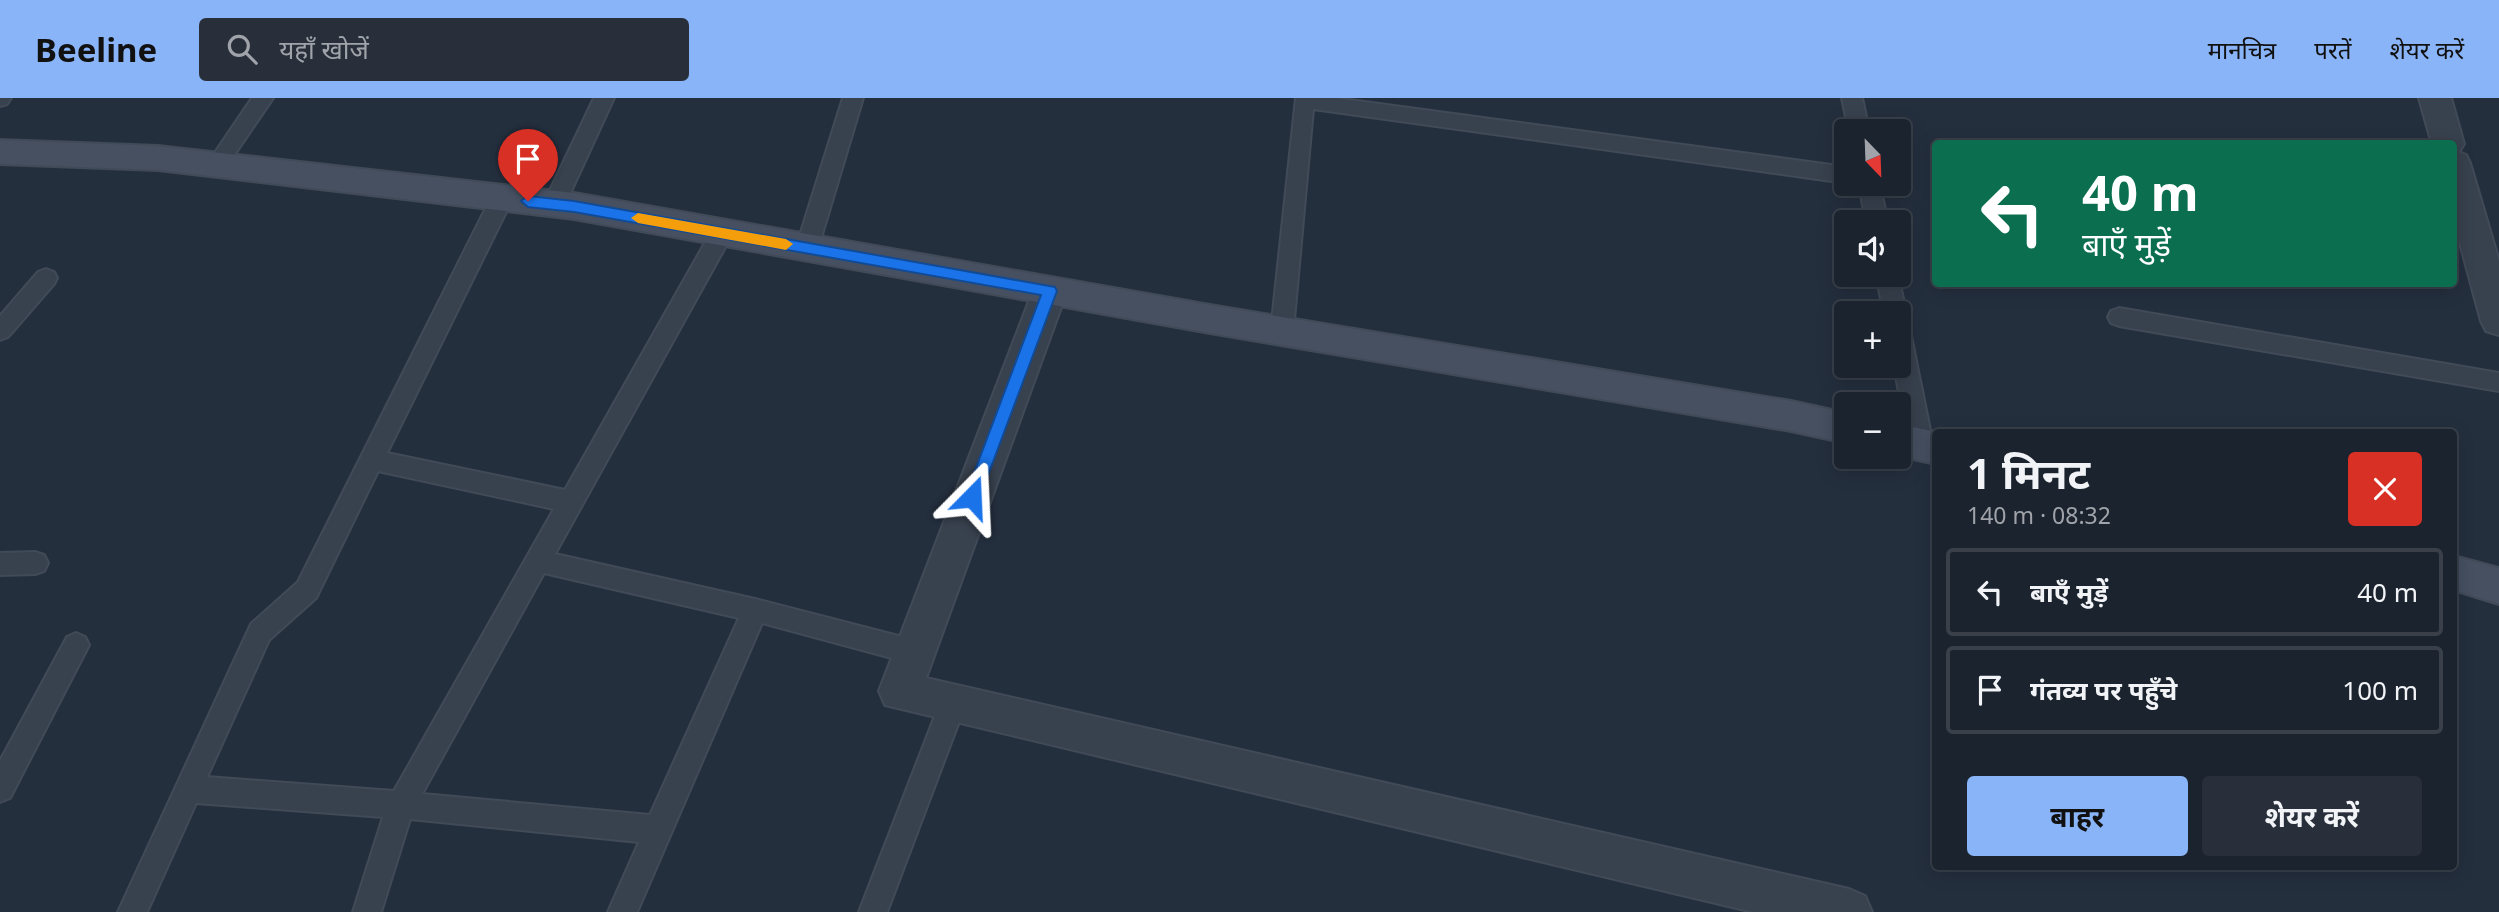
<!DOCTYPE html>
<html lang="hi">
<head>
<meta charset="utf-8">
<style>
	body { margin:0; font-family:"Noto Sans","Noto Sans Devanagari",sans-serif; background:#282f3a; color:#f1f3f6; height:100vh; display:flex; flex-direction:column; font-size:26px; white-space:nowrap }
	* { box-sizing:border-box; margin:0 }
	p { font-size:23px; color:#a0a4aa }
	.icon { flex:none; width:38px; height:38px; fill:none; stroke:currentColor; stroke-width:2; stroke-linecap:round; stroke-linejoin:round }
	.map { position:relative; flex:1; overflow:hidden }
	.side { position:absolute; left:1932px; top:331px; width:525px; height:441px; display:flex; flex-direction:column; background:#1b232e; border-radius:7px; box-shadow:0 4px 18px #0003,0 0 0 2px #39404a }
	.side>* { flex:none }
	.banner { position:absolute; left:1932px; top:42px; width:525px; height:147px; border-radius:7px; box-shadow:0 4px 18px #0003,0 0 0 2px #39404a; background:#0b6e4f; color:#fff; overflow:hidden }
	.needle { width:46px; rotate:157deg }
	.buttons { position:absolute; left:1834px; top:21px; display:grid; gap:14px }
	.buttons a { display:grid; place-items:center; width:77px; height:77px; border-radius:7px; background:#1b232e; box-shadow:0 4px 18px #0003,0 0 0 2px #39404a; font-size:35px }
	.pin { position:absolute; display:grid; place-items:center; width:60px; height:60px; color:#fff; margin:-72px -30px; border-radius:50% 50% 50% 0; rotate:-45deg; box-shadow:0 0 7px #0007 }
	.pin .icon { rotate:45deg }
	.me { position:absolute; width:77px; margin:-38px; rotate:21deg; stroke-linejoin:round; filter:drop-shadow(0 0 5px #0008) }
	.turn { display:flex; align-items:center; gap:24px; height:147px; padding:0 35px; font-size:32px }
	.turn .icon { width:91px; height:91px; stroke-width:2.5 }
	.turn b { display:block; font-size:49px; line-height:60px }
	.round { display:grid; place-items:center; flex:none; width:74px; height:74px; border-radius:7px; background:#282f3a }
	.head { display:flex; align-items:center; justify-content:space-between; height:119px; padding:0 35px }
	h1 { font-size:42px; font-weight:700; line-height:52px }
	.primary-button { display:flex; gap:14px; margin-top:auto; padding:14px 35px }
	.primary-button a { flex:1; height:80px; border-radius:7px; background:#8ab4f8; color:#111; font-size:28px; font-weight:700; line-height:80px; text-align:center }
	.primary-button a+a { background:#282f3a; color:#f1f3f6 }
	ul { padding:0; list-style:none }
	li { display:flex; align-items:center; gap:21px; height:88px; margin:0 14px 10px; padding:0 21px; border:4px solid #39404a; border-radius:7px }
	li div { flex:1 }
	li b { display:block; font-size:26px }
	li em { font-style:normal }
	header { display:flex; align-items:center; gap:42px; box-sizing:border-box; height:98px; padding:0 35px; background:#8ab4f8; color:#111 }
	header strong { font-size:33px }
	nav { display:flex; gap:38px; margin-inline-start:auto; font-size:24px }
	.search { width:490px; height:63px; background:#282f3a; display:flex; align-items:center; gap:18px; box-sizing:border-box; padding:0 24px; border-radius:7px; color:#a0a4aa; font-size:26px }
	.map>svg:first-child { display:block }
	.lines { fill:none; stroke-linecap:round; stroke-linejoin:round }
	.lane-casing { stroke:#414a57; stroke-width:4 }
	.street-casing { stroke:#414a57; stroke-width:4 }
	.secondary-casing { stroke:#414a57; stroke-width:4 }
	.lane { fill:#38414e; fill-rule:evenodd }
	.street { fill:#38414e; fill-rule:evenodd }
	.secondary { fill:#465061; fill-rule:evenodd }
	.route { fill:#1a73e8; stroke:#114b97; stroke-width:2 }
	.slow { fill:#f59e0b }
</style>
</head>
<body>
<header>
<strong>Beeline</strong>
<div class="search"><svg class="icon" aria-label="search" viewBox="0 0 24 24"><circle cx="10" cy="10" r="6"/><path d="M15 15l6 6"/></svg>यहाँ खोजें</div>
<nav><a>मानचित्र</a><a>परतें</a><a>शेयर करें</a></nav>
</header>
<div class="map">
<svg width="2499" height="814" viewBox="0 0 2499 814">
	<rect width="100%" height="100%" fill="#242f3e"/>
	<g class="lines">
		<defs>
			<g id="lane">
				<path d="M0 0H11L7 6 0 8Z"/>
				<path d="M252 0H273L224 72 217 75 210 72 207 67 210 62Z"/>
				<path d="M594 0H614L562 113 554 115 546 113 543 107Z"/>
				<path d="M843 0H863L818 150 815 156 807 158 799 156 796 150Z"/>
				<path d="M1296 0H1335L1846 69V85L1313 11 1293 233 1290 239 1282 242 1274 239 1271 233Z"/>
				<path d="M1842 0H1862L1869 33H1849Z"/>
				<path d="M1859 86H1879L1888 124H1866Z"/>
				<path d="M502 92 510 94 513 100 387 355 565 392 714 129 722 127 730 129 733 135 555 456 755 501 914 542 923 546 927 554 923 562 914 566 762 525 637 814H608L639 744 410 721 381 814H353L383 719 196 705 147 814H118L251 526 298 484 491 100 494 94ZM378 373 554 411 394 693 207 679 269 542 316 500ZM544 475 739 520 650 717 422 696Z"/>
				<path d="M46 171 54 174 57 180 54 186 8 239 0 242V218L38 174Z"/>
				<path d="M1876 177H1898L1906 215 1903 221 1899 223V215H1884Z"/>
				<path d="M2119 210 2499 275V293L2119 228 2111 225 2108 219 2111 213Z"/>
				<path d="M1899 224 1907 227 1910 233 1933 347 1929 354 1921 357 1913 354 1909 347 1894 268H1899Z"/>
				<path d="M35 454 44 457 48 465 44 473 35 476 0 477V455Z"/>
				<path d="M76 535 85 539 89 547 10 700 0 704V663L67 539Z"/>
				<path d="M953 593 962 596 966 605 887 814H859L940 605 944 596Z"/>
			</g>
			<g id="street">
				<path d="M2419 0H2451L2464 46 2459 54 2466 57 2470 65 2499 163V237L2486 233 2481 223 2454 123V46H2432Z"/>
				<path d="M1050 179 1062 183 1067 193 926 580 1849 791 1865 798 1872 814H1753L885 607 879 593 1033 193 1038 183Z"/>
			</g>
			<g id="secondary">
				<path d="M0 42 158 48 574 95 1210 207 1791 303 1846 315V345L1791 333 1210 235 574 121 158 72 0 66Z"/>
				<path d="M1899 326 1936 334V366L1899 358Z"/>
				<path d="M2454 458 2499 470V506L2454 492Z"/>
			</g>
		</defs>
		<use href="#lane" class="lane-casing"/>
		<use href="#street" class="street-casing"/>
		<use href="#secondary" class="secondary-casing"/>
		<use href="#lane" class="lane"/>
		<use href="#street" class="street"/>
		<use href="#secondary" class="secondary"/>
	</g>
	<path class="route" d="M528 98 574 103 1055 189 1057 193 978 404H967L965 399 1041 197 574 114 528 109 521 103Z"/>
	<path class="slow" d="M638 115 786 141 793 146 786 152 638 125 631 120Z"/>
</svg>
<div class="buttons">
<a><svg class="needle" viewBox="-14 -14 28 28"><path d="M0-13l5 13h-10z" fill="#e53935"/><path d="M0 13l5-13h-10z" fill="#a0a4aa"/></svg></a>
<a><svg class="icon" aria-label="sound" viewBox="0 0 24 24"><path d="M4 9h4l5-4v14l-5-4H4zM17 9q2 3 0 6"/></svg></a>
<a>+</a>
<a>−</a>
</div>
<div class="pin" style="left:528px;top:103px;background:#d93025"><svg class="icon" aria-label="arrive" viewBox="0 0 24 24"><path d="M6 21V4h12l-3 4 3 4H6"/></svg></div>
<svg class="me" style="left:972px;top:399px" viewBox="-20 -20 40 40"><path d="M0-17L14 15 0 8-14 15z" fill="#1a73e8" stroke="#fff" stroke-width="4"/></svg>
<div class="banner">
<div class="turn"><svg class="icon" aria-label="left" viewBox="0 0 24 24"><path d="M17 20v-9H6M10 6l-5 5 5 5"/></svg><div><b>40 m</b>बाएँ मुड़ें</div></div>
</div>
<section class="side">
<div class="head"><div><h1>1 मिनट</h1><p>140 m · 08:32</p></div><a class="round" style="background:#d93025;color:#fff"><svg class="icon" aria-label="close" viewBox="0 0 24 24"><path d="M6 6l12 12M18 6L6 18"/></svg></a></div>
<ul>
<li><svg class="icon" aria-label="left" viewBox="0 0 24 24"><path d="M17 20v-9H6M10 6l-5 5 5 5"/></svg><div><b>बाएँ मुड़ें</b></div><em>40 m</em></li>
<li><svg class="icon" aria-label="arrive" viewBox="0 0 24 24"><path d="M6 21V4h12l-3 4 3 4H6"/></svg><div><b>गंतव्य पर पहुँचे</b></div><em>100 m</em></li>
</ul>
<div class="primary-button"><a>बाहर</a><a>शेयर करें</a></div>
</section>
</div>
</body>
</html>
